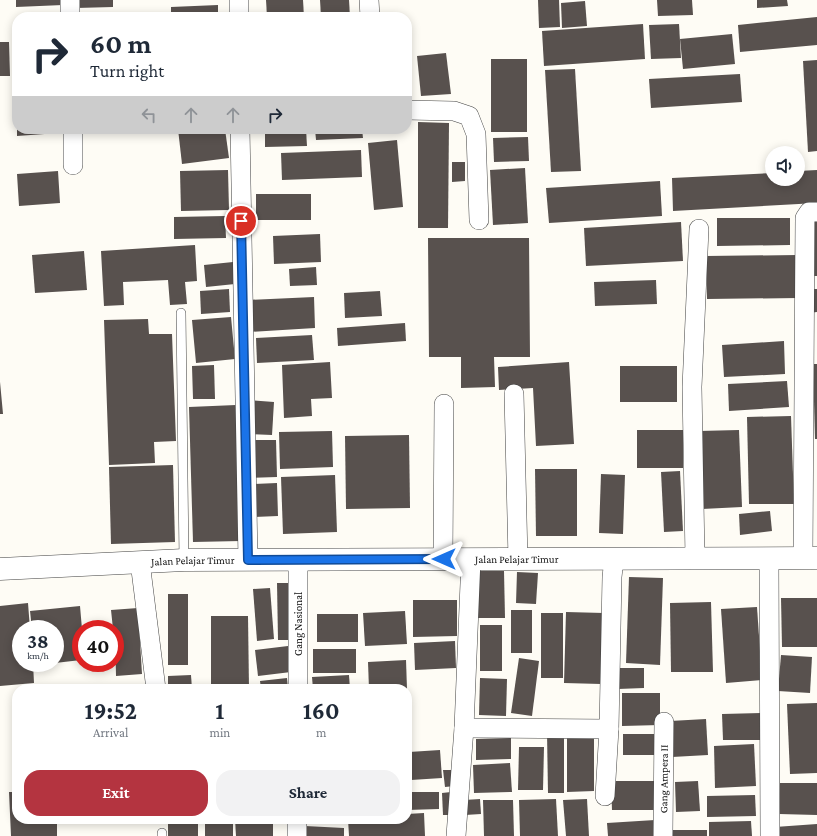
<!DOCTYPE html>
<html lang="en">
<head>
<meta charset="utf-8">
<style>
	body { margin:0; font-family:"Crimson Pro",serif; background:#f2f2f3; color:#1f2937; height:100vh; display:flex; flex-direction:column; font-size:15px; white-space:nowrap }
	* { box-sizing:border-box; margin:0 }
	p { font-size:13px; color:#747a83 }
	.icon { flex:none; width:22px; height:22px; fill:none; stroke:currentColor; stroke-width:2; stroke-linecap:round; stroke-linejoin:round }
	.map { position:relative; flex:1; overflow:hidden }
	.sheet { position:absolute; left:12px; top:684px; width:400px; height:140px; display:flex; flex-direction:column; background:#fff; border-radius:16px; box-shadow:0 2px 10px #0003 }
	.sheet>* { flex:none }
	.guide { position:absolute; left:12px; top:12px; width:400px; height:122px; border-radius:16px; box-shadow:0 2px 10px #0003; background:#fff; color:#1f2937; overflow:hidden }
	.buttons { position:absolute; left:765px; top:146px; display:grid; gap:8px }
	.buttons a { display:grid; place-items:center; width:40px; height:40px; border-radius:50%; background:#fff; box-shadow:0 2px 10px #0003; font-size:20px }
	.speed { position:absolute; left:12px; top:620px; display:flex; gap:8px; font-size:20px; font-weight:700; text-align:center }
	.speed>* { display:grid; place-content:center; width:52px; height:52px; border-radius:50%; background:#fff; box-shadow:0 2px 10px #0003; line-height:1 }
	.speed small { font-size:10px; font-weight:400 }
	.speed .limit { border:6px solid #d22; background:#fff; color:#111 }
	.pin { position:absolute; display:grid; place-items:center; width:34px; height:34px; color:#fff; margin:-17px; border:2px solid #fff; border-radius:50%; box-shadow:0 1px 4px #0007 }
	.me { position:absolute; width:44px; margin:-22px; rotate:270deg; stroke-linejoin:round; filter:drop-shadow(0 0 3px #0008) }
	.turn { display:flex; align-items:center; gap:14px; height:84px; padding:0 12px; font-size:18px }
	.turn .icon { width:52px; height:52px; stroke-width:2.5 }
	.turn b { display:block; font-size:28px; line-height:34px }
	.lanes { display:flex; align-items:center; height:38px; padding:0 12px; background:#0003; justify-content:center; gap:20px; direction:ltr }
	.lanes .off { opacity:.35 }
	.eta { display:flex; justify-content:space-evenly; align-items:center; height:68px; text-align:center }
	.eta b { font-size:24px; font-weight:700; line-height:28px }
	.primary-button { display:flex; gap:8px; margin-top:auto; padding:8px 12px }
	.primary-button a { flex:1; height:46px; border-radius:16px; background:#b43440; color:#fff; font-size:16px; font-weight:700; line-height:46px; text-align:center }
	.primary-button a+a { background:#f2f2f3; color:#1f2937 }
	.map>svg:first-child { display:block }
	.building { fill:#58514e }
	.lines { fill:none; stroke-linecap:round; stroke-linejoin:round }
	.service-casing { stroke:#434343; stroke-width:10 }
	.minor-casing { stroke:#434343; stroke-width:20 }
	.tertiary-casing { stroke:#434343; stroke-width:23 }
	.service { stroke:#fff; stroke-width:9 }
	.minor { stroke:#fff; stroke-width:19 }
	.tertiary { stroke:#fff; stroke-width:22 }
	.route-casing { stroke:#114b97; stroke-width:10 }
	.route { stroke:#1a73e8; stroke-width:7 }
	.labels { text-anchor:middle; stroke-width:4; stroke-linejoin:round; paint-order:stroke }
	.street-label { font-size:11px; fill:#101010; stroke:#fff }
</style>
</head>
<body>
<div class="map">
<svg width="817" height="836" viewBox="0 0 817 836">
	<rect width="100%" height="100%" fill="#fefcf5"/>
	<g class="building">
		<path d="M16 0H63V5L16 7Z"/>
		<path d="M76 0H113V7L76 8Z"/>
		<path d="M266 0H303L304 17H267Z"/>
		<path d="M320 0H349L350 17H321Z"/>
		<path d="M538 0H559L560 27 539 28Z"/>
		<path d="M657 0H692L693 15 658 16Z"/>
		<path d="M757 0H787L788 6 757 8Z"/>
		<path d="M585 1 587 26 562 28 561 3Z"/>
		<path d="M218 5V17H171V7Z"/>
		<path d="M817 17V45L740 52 738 25Z"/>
		<path d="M643 24 645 59 544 66 542 31Z"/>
		<path d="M679 24 681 58 651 59 649 25Z"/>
		<path d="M732 34 735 64 683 69 680 39Z"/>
		<path d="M0 42H9L10 76H0Z"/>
		<path d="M446 53 451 94 421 96 417 56Z"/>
		<rect x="491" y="59" width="36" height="73"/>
		<rect x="407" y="60" width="2" height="35"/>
		<path d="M817 60V151L808 152 803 61Z"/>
		<path d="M575 69 581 171 551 172 545 70Z"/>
		<path d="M740 74 742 102 651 108 649 79Z"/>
		<path d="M418 122 449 123 448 228H418Z"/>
		<path d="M17 129H58V133L17 136Z"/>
		<path d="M178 129H225L229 158 182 164Z"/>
		<path d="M265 129H306L307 146 265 147Z"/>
		<path d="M315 129H362L363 138 316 140Z"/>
		<path d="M528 137 529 161 494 162 493 138Z"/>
		<path d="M397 140 403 207 374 210 368 143Z"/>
		<path d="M361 150 362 177 282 180 281 153Z"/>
		<path d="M452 162H465V181L452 182Z"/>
		<path d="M525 168 528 223 493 225 490 170Z"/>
		<path d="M228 170 229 210 181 211 180 171Z"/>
		<path d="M817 170V203L673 211 672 178 772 173V179H798V171Z"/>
		<path d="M58 171 60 203 19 206 17 174Z"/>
		<path d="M660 181 662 216 549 223 546 188Z"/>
		<rect x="256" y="194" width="55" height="26"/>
		<path d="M225 216 226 238 174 239V217Z"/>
		<path d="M717 218H790V245L717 246Z"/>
		<path d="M681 222 683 261 586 266 584 228Z"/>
		<path d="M807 222H817V276H808Z"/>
		<path d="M320 234 321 262 274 264 273 236Z"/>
		<path d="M428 238H529L530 357H494L495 387 461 388V357H429Z"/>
		<path d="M195 245 197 281 185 282 187 304 170 305 168 280 123 282 124 305 104 306 101 251Z"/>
		<path d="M84 251 87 290 35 293 32 255Z"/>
		<path d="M798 255V298L707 299 706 256Z"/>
		<path d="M233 262 235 284 206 287 204 265Z"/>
		<path d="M316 267 317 285 290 286 289 269Z"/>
		<path d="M656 280 657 304 595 306 594 282Z"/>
		<path d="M229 289 230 312 201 314 200 291Z"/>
		<path d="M808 289H817V312L808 313Z"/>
		<path d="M380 291 382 316 345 318 344 293Z"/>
		<path d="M314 297 315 328 248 332 246 300Z"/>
		<path d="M231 317 235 359 196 363 192 320Z"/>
		<path d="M148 319 149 334H172L176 441 154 442 155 463 109 465 104 320Z"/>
		<path d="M405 323 406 341 338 346 337 328Z"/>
		<path d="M312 335 314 360 257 363 256 338Z"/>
		<path d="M784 341 785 374 724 377 722 345Z"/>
		<path d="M330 362 332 398 311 399 312 416 284 418 282 365Z"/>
		<path d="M569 362 574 444 536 446 533 388 499 390 498 367Z"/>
		<path d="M813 364H817V439H815Z"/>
		<path d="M214 365 215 399H193L192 366Z"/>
		<rect x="620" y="366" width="57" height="36"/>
		<path d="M787 381 789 407 729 411 728 384Z"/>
		<path d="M0 382 3 414H0Z"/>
		<path d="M248 400 274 402 272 435 246 434Z"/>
		<path d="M236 405 241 541 193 542 189 407Z"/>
		<path d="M791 416 794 504H749L747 417Z"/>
		<rect x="637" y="430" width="46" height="38"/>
		<path d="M739 430 742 507 702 509 699 431Z"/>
		<path d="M332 431 333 467 280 469 279 432Z"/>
		<path d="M409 435 410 508 346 509 345 436Z"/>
		<path d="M248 440H276L277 477 248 478Z"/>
		<path d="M173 465 175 542 111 544 109 467Z"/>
		<path d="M535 469H577V536H536Z"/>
		<path d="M680 471 683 531 664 532 661 472Z"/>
		<path d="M601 474 625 475 623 534 599 533Z"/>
		<path d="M335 475 337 532 283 534 281 477Z"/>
		<path d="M277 483 278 516 252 517 251 484Z"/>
		<path d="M770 511 772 531 740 535 739 514Z"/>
		<path d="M476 571H504L505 618H477Z"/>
		<path d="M517 572 538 573 536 604 516 603Z"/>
		<path d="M629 577 663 578 660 665 626 663Z"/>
		<path d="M277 583H293V640H278Z"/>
		<path d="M270 588 274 639 257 641 253 589Z"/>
		<rect x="168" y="594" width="20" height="71"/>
		<path d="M781 598H817V647H782Z"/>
		<path d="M413 600H457V636L413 637Z"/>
		<path d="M711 602 713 672H671L670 603Z"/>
		<path d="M28 603 30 629H21V663H33L34 683 0 686V606Z"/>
		<path d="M80 606 82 629 81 660 55 663V629H32L30 611Z"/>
		<path d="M757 607 762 680 726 683 721 609Z"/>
		<path d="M138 608 142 674 116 676 115 629H113L111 610Z"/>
		<rect x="511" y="610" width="21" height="43"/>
		<path d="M405 611 407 644 365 646 363 613Z"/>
		<path d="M566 612 604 613 601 684 564 683Z"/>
		<rect x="541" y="613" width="22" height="65"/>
		<rect x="317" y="614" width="41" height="28"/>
		<path d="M211 616H248L249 689H211Z"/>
		<rect x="480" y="625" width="22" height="46"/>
		<path d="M455 641 456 668 415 670 414 643Z"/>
		<path d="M288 646 291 672 258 676 255 650Z"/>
		<rect x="313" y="649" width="43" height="24"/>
		<path d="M781 655 812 657 810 693 778 691Z"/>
		<path d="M519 658 539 661 532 716 511 713Z"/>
		<path d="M406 660 407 689H369L368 662Z"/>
		<path d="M618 668H644V688L618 689Z"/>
		<path d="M191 675 192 689H168V676Z"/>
		<path d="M349 675 350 689H313L312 677Z"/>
		<path d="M287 678 288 689H261L260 681Z"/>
		<path d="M480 678 507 679 506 716 479 715Z"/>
		<path d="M622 693H660V725L622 726Z"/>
		<path d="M817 703V773L790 774 787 704Z"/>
		<path d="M761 713V740H723L722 714Z"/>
		<path d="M706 719 708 755 672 757 670 721Z"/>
		<path d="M547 732H564V793H548Z"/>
		<path d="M623 734H655L656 755H623Z"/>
		<path d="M594 736V791L567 792V737Z"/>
		<path d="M511 738V759L476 760V739Z"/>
		<path d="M754 744 756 786 715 788 714 746Z"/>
		<path d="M519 747H544L543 790H518Z"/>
		<path d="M440 750 442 778 411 780 409 752Z"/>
		<path d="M510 763 512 792 474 793 473 765Z"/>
		<path d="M443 770H454L455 786 445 787Z"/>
		<path d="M611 781H655V810H612Z"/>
		<path d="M698 781 700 811 676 812 675 782Z"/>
		<path d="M780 783H817V815L779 814Z"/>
		<path d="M9 792H17V819H57V836H11Z"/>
		<path d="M407 792H439V809L407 810Z"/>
		<path d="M451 792 453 815H443L442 793Z"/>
		<path d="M755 795 756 816 707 817V796Z"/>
		<path d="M480 799 481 814 465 815 464 800Z"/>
		<path d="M556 799 558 836H520L519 800Z"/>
		<path d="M587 799 589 836H566L563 800Z"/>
		<path d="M483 800H513L514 836H484Z"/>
		<path d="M424 813 425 836H349L348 819H407V814Z"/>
		<rect x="168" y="819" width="30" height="17"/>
		<rect x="205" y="819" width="28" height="17"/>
		<path d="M235 819H273V836H236Z"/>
		<path d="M655 820 656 836H608L607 823Z"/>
		<path d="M751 821 752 836H709V822Z"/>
		<path d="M817 824V836H776L775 827Z"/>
		<path d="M305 826 344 828V836H305Z"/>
		<rect x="672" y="830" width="35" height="6"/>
	</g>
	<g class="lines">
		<defs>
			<g id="service">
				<path d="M181 313 184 560"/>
				<path d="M162 833V836"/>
			</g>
			<g id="minor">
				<path d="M70 0V17"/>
				<path d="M239 0V17"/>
				<path d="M369 0 370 17"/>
				<path d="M407 110 454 111 469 116 476 134 479 220"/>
				<path d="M73 129V165"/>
				<path d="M240 129 248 560"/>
				<path d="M514 394 518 559"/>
				<path d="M695 558 692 387 699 229"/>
				<path d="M769 558 770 836"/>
				<path d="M803 558 805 218 809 212H817"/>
				<path d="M443 559 444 404"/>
				<path d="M140 562 156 689"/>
				<path d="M298 689V560"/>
				<path d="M464 728 609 729"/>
				<path d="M605 796 609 729 612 577 614 559"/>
				<path d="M297 836V819"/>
				<path d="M456 836 464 728 471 559"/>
				<path id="s1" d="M663 836 664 722"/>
			</g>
			<g id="tertiary">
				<path id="s2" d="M0 569 184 560 817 558"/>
			</g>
		</defs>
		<use href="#service" class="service-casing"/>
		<use href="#minor" class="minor-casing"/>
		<use href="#tertiary" class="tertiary-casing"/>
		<use href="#service" class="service"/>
		<use href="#minor" class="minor"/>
		<use href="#tertiary" class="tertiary"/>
	</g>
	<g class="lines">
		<defs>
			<path id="route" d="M241 221 248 560 444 559"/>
		</defs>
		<use href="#route" class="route-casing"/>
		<use href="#route" class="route"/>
	</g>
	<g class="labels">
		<g class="street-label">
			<text dy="4" stroke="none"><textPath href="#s2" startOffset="517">Jalan Pelajar Timur</textPath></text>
			<text dy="4" stroke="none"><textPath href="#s2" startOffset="193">Jalan Pelajar Timur</textPath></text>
			<text transform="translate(298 624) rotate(-90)" y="4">Gang Nasional</text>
			<text dy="4" stroke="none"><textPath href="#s1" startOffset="57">Gang Ampera II</textPath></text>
		</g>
	</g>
</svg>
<div class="buttons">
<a><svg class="icon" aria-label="sound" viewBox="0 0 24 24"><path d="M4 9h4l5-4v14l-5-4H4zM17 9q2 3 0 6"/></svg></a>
</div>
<div class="speed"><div>38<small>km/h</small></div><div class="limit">40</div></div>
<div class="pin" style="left:241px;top:221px;background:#d93025"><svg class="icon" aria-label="arrive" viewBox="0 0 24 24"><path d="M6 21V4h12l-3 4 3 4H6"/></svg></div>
<svg class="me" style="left:444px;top:559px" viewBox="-20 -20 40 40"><path d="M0-17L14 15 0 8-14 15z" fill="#1a73e8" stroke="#fff" stroke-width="4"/></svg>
<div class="guide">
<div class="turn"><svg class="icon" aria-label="right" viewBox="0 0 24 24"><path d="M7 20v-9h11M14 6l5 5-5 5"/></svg><div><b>60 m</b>Turn right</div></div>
<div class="lanes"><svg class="icon off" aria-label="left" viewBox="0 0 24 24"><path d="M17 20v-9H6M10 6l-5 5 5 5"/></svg><svg class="icon off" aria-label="ahead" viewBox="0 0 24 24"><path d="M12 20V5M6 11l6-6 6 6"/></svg><svg class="icon off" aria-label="ahead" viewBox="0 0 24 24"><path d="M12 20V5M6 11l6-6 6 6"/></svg><svg class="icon" aria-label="right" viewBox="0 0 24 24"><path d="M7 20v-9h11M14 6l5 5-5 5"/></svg></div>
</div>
<section class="sheet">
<div class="eta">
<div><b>19:52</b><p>Arrival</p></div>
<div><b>1</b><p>min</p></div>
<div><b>160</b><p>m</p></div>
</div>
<div class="primary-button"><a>Exit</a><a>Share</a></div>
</section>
</div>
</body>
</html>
